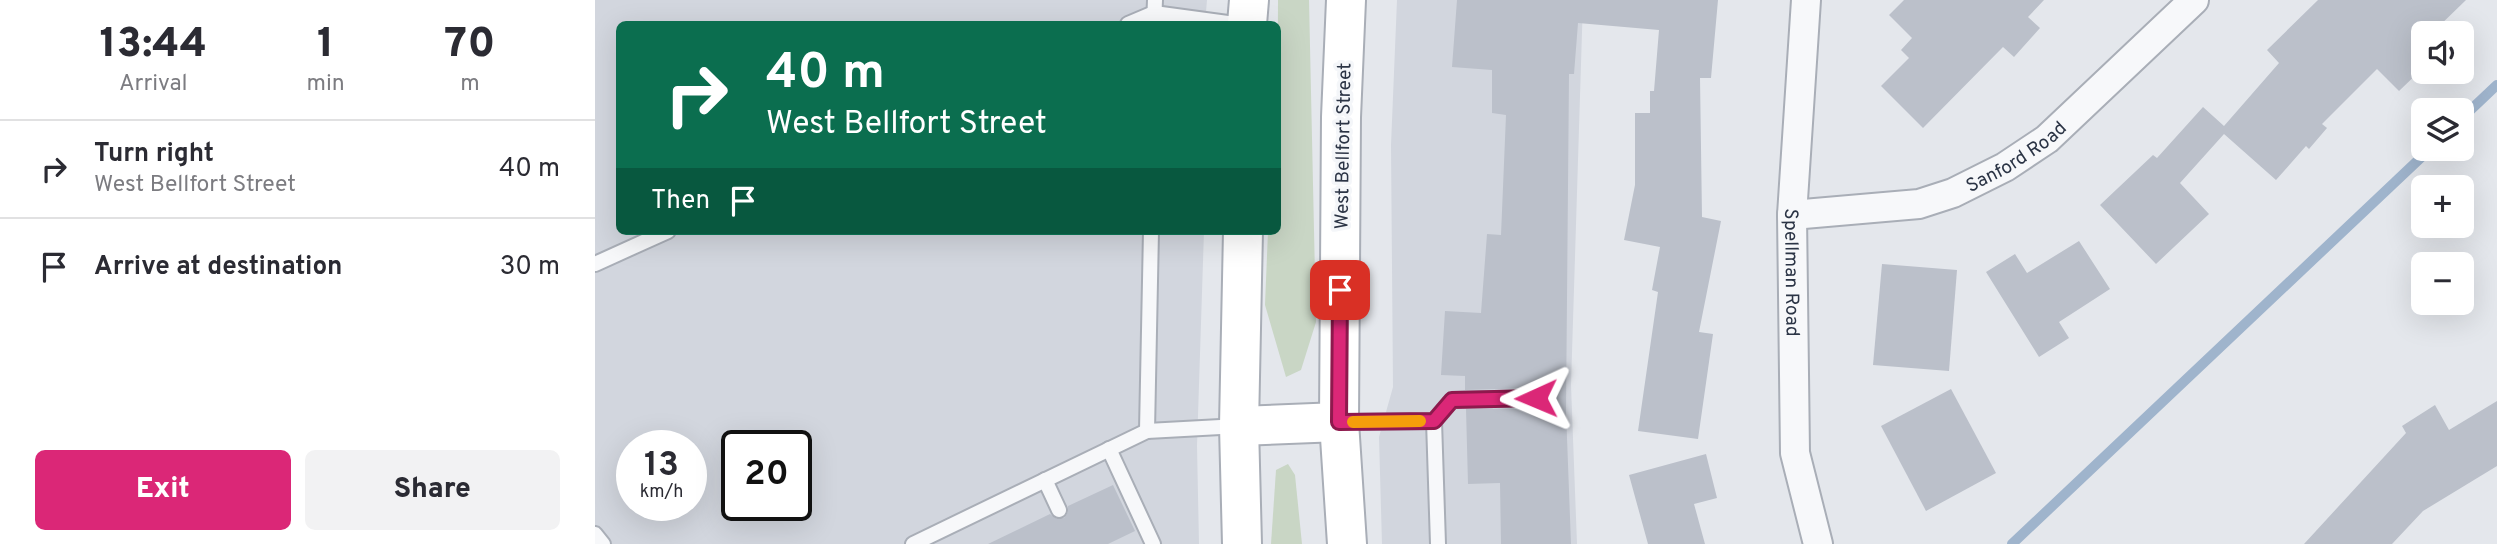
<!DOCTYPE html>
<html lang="en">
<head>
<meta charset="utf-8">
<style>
	body { margin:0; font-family:Overpass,sans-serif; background:#f2f2f3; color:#2b2b33; height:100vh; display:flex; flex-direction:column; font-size:26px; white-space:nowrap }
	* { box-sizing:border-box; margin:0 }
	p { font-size:23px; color:#7c7c81 }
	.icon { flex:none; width:38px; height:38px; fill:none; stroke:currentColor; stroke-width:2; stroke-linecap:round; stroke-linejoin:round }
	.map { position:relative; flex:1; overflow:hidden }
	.details { display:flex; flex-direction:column; background:#fff; width:595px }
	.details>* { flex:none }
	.top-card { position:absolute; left:21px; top:21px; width:665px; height:214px; border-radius:10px; box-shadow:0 7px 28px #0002; background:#0b6e4f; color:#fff; overflow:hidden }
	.controls { position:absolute; left:1816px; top:21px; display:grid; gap:14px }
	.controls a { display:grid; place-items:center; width:63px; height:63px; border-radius:10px; background:#fff; box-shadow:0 7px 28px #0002; font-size:35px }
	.speed { position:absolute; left:21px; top:430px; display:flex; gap:14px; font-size:35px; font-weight:700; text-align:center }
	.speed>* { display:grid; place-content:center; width:91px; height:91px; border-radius:50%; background:#fff; box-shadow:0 7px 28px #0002; line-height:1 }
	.speed small { font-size:18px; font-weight:400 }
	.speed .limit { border:4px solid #111; border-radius:10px; background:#fff; color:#111 }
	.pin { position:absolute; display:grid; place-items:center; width:60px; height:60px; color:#fff; margin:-30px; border-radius:14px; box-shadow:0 4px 10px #0006 }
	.me { position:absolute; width:77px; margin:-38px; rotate:269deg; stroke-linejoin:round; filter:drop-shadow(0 0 5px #0008) }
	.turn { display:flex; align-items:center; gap:24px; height:147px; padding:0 35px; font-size:32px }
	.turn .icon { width:91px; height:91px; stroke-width:2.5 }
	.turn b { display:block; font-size:49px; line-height:60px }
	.then { display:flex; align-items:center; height:66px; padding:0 35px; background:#0003; gap:14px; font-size:26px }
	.eta { display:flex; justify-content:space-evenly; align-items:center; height:119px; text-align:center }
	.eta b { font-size:42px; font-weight:800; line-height:49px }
	.cta { display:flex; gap:14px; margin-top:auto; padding:14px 35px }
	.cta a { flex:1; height:80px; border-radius:10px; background:#db2777; color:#fff; font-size:28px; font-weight:800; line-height:80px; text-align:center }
	.cta a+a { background:#f2f2f3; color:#2b2b33 }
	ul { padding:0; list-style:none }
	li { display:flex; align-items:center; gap:21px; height:98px; padding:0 35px; border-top:2px solid #e1e1e2 }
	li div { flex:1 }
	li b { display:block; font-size:26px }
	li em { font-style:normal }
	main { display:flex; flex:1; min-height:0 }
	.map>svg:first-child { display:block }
	.built { fill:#d2d6de; fill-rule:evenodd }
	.green { fill:#c9d6c5 }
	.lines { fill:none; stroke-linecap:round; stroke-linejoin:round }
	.stream { stroke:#9fb4cc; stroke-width:10 }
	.building { fill:#bbc0ca }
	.service-casing { stroke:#a9aeb7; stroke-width:18 }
	.minor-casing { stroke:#a9aeb7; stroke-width:32 }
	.secondary-casing { stroke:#a9aeb7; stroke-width:42 }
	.service { stroke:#f7f8fa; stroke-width:14 }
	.minor { stroke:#f7f8fa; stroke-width:28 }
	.secondary { stroke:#fff; stroke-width:38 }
	.route-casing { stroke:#8e194d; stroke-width:18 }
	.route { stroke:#db2777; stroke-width:12 }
	.slow { stroke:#f59e0b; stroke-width:12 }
	.labels { text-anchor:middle; stroke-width:7; stroke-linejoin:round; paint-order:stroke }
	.street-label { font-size:19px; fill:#2b3445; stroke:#f4f6f9 }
</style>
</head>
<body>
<main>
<section class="details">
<div class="eta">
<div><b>13:44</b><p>Arrival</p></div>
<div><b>1</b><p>min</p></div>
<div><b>70</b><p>m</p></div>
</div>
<ul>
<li><svg class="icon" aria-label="right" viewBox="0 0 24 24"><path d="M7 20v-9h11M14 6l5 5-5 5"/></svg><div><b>Turn right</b><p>West Bellfort Street</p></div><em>40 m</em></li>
<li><svg class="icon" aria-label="arrive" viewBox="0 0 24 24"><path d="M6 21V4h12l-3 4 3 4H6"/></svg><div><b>Arrive at destination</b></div><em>30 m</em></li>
</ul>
<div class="cta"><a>Exit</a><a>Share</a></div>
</section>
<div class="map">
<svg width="1902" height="544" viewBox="0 0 1902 544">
	<rect width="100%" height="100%" fill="#e4e7ec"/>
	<g class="built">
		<path d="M0 0H612L610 24H24V231H609L602 446 604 544H0ZM37 446H96V506H37ZM142 446H201V506H142Z"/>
		<path d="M802 0H988L976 385 982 544H787L784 437 798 387 796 145Z"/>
	</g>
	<g class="green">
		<path d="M683 0H714L721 322 706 370 691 377 670 305 673 231H682Z"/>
		<path d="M693 464 700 475 707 544H676L681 470Z"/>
	</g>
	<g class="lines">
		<g class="stream">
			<path d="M1867 118 1902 85"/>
			<path d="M1417 544 1835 149"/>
		</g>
	</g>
	<g class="building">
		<path d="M862 0H1123L1116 78H1105L1107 217 1126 221 1104 332 1118 334 1103 439 1043 431 1063 292 1057 290 1065 247 1029 240 1040 185V113H1055V91H1059L1064 30 983 23 979 74H974L971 411 976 544H906L905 483 873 484 871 409 942 408 950 402 949 392 941 388 870 390V376L846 375 850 311 886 313 892 234 906 235 911 115 897 113V70L857 67Z"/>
		<path d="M1309 0H1449L1433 17 1445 28 1419 57 1408 47 1328 128 1286 86 1314 58 1306 50 1317 38 1294 15Z"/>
		<path d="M1723 0H1871L1837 33H1829V67L1804 91 1782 69 1727 124 1732 128 1714 149 1711 146 1681 180 1629 134 1585 183 1614 214 1561 264 1505 205 1558 155 1562 158 1608 107 1629 126 1684 63 1672 50Z"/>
		<path d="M1484 241 1515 289 1464 322 1474 338 1444 357 1391 272 1420 254 1432 273Z"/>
		<path d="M1287 264 1362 270 1354 371 1278 365Z"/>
		<path d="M1356 389 1401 473 1331 511 1286 426Z"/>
		<path d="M1902 401V466L1828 511 1797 544H1709L1811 433 1807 426 1840 405 1854 430Z"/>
		<path d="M1111 454 1122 498 1099 504 1110 544H1053L1034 475Z"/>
		<path d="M518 485 540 531 513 544H393L455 514 462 519 469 518 473 512V506Z"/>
	</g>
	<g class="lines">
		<defs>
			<g id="service">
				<path d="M533 24 559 13 640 24"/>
				<path d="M559 24 560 0"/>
				<path d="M0 264 73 231"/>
				<path d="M839 421 843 544"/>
				<path d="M745 422 839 421 857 400 941 398"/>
				<path d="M552 431 556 231"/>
				<path d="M514 449 558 544"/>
				<path d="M450 480 464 510"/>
				<path d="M0 534 8 544"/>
				<path d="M318 544 552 431 644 426"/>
			</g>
			<g id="minor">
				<path id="s1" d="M1211 0 1197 215 1200 453 1223 544"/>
				<path id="s2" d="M1197 215 1324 204 1358 193 1410 167 1452 139 1599 0"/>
			</g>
			<g id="secondary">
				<path d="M751 0 746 117 744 422 752 544"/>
				<path d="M652 24 654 0"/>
				<path d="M644 426 744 422"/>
				<path d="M647 544 644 426 648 231"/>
			</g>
		</defs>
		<use href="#service" class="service-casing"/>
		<use href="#minor" class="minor-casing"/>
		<use href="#secondary" class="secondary-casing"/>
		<use href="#service" class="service"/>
		<use href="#minor" class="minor"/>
		<use href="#secondary" class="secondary"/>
	</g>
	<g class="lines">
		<defs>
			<path id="route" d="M745 290 744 422 839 421 857 400 941 398"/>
		</defs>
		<use href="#route" class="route-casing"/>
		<use href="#route" class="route"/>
		<path class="slow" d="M758 422 825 421"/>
	</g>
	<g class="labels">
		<g class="street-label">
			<text transform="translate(747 146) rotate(-89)" y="7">West Bellfort Street</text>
			<text dy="7" stroke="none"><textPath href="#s2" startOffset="236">Sanford Road</textPath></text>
			<text dy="7" stroke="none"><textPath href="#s1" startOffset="273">Spellman Road</textPath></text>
		</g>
	</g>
</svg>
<div class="controls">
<a><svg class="icon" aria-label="sound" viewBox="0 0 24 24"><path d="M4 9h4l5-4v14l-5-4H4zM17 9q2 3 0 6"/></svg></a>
<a><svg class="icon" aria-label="layers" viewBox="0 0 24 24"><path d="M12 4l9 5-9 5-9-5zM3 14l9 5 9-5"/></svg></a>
<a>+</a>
<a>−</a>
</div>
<div class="speed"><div>13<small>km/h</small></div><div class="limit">20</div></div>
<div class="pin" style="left:745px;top:290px;background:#d93025"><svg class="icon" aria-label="arrive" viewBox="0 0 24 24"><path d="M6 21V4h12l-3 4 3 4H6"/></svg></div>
<svg class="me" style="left:941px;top:398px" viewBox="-20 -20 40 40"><path d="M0-17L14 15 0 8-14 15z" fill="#db2777" stroke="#fff" stroke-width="4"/></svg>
<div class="top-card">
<div class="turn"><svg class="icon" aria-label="right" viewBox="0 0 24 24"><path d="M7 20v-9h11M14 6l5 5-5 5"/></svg><div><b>40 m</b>West Bellfort Street</div></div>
<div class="then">Then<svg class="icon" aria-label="arrive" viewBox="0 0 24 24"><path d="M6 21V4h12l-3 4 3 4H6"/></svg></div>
</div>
</div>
</main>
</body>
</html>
